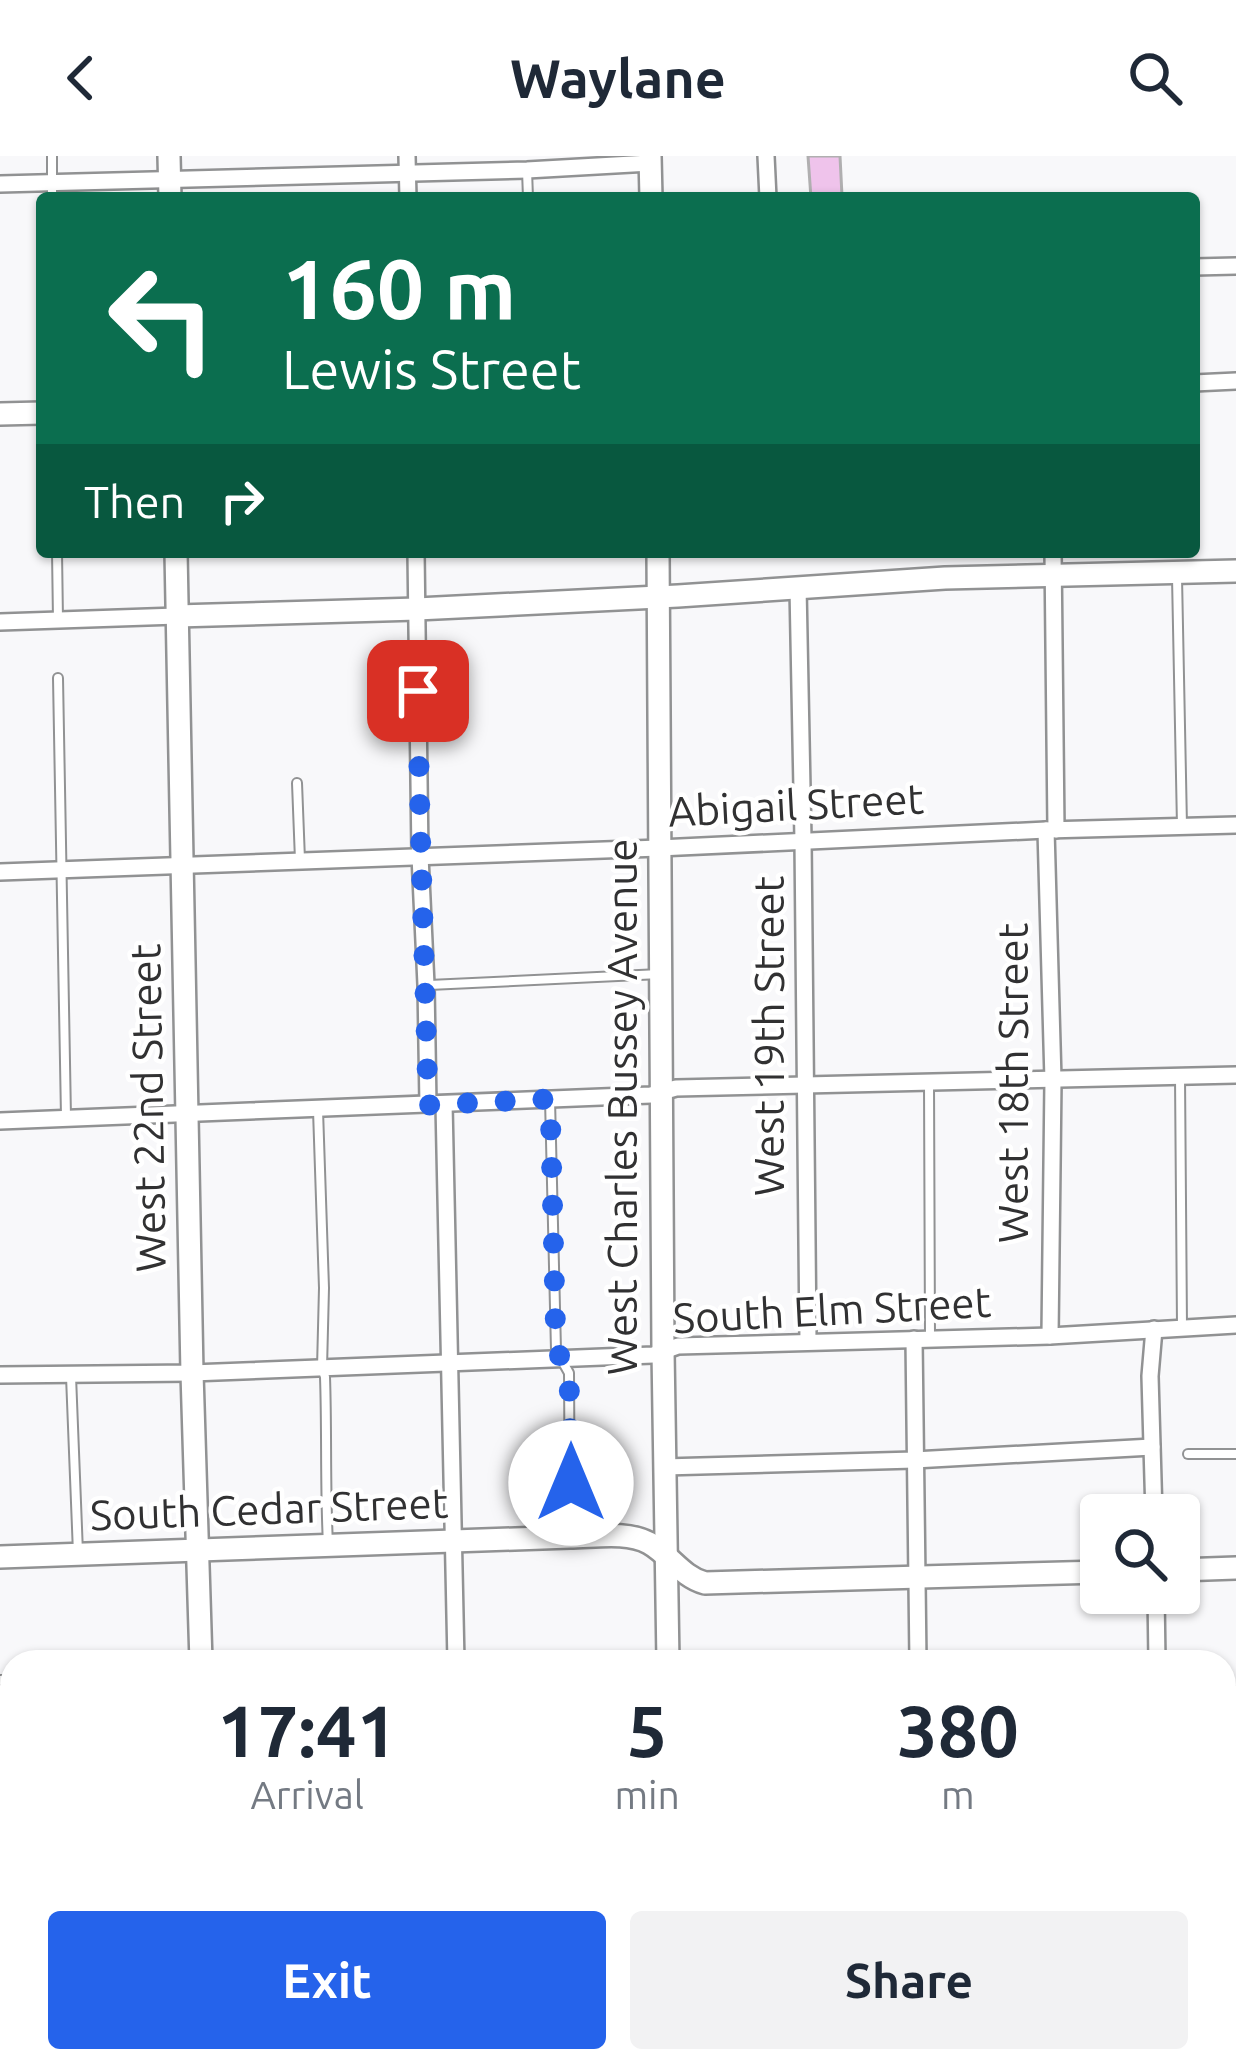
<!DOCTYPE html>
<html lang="en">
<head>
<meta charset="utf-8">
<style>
	body { margin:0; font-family:Ubuntu,sans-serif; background:#f2f2f3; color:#1f2937; height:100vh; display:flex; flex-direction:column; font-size:45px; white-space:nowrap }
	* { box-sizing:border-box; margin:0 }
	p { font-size:39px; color:#747a83 }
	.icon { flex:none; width:66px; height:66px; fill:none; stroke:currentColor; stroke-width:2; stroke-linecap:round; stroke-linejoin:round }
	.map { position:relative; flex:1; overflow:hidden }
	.details { position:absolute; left:0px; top:1494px; width:1236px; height:423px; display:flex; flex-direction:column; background:#fff; border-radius:36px 36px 0 0; box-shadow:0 3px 9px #0004 }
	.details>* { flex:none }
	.banner { position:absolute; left:36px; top:36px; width:1164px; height:366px; border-radius:12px; box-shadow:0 3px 9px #0004; background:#0b6e4f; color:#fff; overflow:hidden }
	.fabs { position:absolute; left:1080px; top:1338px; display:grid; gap:24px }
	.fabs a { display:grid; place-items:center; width:120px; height:120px; border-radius:12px; background:#fff; box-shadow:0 3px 9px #0004; font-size:60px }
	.pin { position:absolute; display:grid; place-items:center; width:102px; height:102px; color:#fff; margin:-51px; border-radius:24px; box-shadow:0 6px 18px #0006 }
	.me { position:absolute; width:132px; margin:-66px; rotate:0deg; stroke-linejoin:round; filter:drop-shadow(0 0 9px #0008) }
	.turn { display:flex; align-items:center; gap:42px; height:252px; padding:0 48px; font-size:54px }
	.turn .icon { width:156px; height:156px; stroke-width:2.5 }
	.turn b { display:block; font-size:84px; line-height:102px }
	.then { display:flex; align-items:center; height:114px; padding:0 48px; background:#0003; gap:24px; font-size:45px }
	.eta { display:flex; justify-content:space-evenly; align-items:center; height:204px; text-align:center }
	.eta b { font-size:72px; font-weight:600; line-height:84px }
	.cta { display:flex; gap:24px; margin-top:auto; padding:24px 48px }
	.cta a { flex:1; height:138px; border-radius:12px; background:#2563eb; color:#fff; font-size:48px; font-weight:600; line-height:138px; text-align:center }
	.cta a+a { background:#f2f2f3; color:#1f2937 }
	header { display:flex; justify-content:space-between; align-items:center; height:156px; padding:0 48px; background:#fff; font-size:54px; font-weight:600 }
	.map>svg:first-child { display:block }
	.building { fill:#efc3eb; stroke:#b0afb0; stroke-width:3 }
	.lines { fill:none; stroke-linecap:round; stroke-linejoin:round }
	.lane-casing { stroke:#919293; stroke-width:12 }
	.street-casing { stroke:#919293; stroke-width:20 }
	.secondary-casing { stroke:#919293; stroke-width:26 }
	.lane { stroke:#fff; stroke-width:8 }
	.street { stroke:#fff; stroke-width:15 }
	.secondary { stroke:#fff; stroke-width:21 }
	.route { stroke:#2563eb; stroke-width:21; stroke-dasharray:0 37.8 }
	.labels { text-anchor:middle; stroke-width:9; stroke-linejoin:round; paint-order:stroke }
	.street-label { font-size:42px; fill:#313132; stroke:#fff }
</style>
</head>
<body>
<header><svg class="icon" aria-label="back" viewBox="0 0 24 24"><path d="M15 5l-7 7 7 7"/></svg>Waylane<svg class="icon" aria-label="search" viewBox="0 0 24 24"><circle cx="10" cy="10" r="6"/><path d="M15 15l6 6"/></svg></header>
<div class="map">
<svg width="1236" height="1916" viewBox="0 0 1236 1916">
	<rect width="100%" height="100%" fill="#f8f8fa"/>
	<path class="building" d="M808 0H840L842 40 811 42Z"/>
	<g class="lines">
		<defs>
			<g id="lane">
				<path d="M52 0V42"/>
				<path d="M527 14 528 42"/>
				<path d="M57 396 58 464"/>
				<path d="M1177 421 1182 670"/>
				<path d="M58 522 66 961"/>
				<path d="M297 627 300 704"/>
				<path d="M429 829 660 818"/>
				<path d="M1180 921 1182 1170"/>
				<path d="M929 926 930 1181"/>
				<path d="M550 943 556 1194 569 1217 570 1379"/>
				<path d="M318 954 324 1132 322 1212 325 1221C327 1277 325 1332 328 1388"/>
				<path d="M71 1220 78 1397"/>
				<path d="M1188 1298H1236"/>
				<path d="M567 1506 666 1503"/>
				<path d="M0 1524H12"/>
				<path d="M1224 1536 1236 1535"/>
				<path d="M1224 1694 1236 1692"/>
				<path d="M1224 1757H1236"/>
				<path d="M0 1781 12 1780"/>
				<path d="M800 1905 801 1916"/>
				<path d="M1035 1905V1916"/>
			</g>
			<g id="street">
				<path d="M407 0 408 42"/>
				<path d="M766 0 768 42"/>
				<path d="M0 28 527 14 650 7"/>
				<path d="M1194 111 1236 110"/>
				<path d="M1194 227 1236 225"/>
				<path d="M416 396 420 700 426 829 428 949"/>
				<path d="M1053 396 1056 674"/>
				<path d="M798 431 803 684 808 1185"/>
				<path d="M0 466 177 460"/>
				<path d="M1046 674 1053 924 1050 1180"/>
				<path d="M0 716 659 692 1046 674 1236 669"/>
				<path d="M444 948 456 1506"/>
				<path d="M0 965 651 939 676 932 1236 919"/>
				<path d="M914 1183 918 1506"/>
				<path d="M0 1219 192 1217 653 1199 678 1190 1050 1180 1236 1169"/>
				<path d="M664 1311 914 1304 1152 1291"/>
				<path d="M1154 1359 1150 1220 1154 1173"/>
				<path d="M1156 1437 1157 1506"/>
				<path d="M0 1902 12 1901"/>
				<path d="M216 1905 217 1916"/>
				<path d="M470 1905V1916"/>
				<path d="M1152 1905 1153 1916"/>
				<path d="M914 1916V1905"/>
				<path d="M1176 1916 1236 1914"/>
			</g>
			<g id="secondary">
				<path d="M169 0 170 42"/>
				<path d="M650 0 651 42"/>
				<path d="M0 258 42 257"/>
				<path d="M176 396 192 1217 201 1506"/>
				<path d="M658 396 663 1195 668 1506"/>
				<path d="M177 460 417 453 678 440 945 422 1236 415"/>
				<path d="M0 1401 570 1381C594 1381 627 1375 649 1387 670 1399 682 1421 705 1427L1101 1416"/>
				<path d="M1179 1414 1236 1412"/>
				<path d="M1224 1647H1236"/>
				<path d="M0 1652H12"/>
				<path d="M677 1905V1916"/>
			</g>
		</defs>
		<use href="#lane" class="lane-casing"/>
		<use href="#street" class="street-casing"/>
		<use href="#secondary" class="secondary-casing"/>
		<use href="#lane" class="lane"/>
		<use href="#street" class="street"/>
		<use href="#secondary" class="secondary"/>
	</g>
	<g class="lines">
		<path class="route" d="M418 535C419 673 425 811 428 949L550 943 556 1193 569 1217 571 1327"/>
	</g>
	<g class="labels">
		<g class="street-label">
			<text transform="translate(796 649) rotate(-3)" y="15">Abigail Street</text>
			<text transform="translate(769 880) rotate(-90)" y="15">West 19th Street</text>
			<text transform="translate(1013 927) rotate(-90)" y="15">West 18th Street</text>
			<text transform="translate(622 951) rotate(-90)" y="15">West Charles Bussey Avenue</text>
			<text transform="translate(148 952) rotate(-91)" y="15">West 22nd Street</text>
			<text transform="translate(832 1154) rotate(-3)" y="15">South Elm Street</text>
			<text transform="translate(269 1353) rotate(-2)" y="15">South Cedar Street</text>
		</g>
	</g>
</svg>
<div class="fabs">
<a><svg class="icon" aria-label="search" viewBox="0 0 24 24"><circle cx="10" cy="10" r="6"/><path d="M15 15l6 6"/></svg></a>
</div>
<div class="pin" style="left:418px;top:535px;background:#d93025"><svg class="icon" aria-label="arrive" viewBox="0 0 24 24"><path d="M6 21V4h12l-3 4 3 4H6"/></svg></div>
<svg class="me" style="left:571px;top:1327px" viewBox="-20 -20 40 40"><circle r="19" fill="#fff"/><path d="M0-13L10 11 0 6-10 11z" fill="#2563eb"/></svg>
<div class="banner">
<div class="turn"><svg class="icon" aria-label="left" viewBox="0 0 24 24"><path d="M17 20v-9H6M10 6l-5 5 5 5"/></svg><div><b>160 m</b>Lewis Street</div></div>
<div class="then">Then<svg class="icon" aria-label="right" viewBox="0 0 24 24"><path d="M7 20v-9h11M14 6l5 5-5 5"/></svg></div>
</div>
<section class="details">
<div class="eta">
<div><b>17:41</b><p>Arrival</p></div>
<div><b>5</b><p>min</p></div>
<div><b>380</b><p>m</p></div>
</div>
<div class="cta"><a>Exit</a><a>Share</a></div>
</section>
</div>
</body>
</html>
